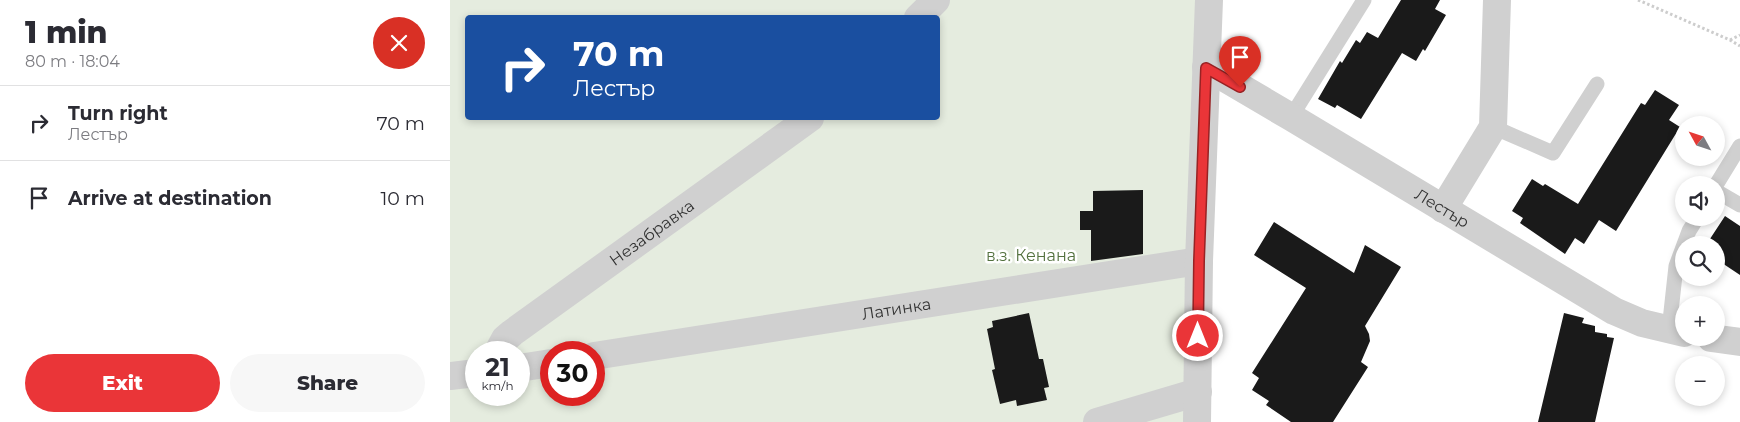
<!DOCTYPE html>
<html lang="en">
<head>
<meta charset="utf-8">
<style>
	body { margin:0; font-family:Montserrat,sans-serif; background:#f7f7f7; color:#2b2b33; height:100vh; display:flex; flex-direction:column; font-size:19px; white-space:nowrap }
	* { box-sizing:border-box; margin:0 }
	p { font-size:16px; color:#7c7c81 }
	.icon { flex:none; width:28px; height:28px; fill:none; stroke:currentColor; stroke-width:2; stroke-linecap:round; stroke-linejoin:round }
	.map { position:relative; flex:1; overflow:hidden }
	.panel { display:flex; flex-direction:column; background:#fff; width:450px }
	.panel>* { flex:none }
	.hud { position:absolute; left:15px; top:15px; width:475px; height:105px; border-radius:5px; box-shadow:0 2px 8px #0003; background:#1a4fa0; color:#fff; overflow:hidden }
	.needle { width:32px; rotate:310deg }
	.controls { position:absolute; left:1225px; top:116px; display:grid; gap:10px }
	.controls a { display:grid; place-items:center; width:50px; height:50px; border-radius:50%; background:#fff; box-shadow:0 2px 8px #0003; font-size:25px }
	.speed { position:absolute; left:15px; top:341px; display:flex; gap:10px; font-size:25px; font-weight:700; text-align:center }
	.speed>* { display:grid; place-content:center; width:65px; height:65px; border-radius:50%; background:#fff; box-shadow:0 2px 8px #0003; line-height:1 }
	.speed small { font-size:12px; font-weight:400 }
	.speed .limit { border:8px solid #d22; background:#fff; color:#111 }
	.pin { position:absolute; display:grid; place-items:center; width:42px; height:42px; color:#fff; margin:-51px -21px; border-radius:50% 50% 50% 0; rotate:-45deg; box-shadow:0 0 5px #0007 }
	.pin .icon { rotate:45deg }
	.me { position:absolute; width:55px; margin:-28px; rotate:0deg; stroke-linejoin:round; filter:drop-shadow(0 0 4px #0008) }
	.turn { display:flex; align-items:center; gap:18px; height:105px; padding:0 25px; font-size:22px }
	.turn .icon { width:65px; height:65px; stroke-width:2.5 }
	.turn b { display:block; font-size:35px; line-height:42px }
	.round { display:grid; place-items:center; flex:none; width:52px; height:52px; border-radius:26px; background:#f7f7f7 }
	.headline { display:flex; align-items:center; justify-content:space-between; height:85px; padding:0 25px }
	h1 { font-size:30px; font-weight:800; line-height:38px }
	.action { display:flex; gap:10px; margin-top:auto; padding:10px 25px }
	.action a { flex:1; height:58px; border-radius:30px; background:#ea3538; color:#fff; font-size:20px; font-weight:800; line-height:58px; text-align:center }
	.action a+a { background:#f7f7f7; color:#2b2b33 }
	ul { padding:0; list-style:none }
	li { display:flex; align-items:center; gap:15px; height:75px; padding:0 25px; border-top:1px solid #e1e1e2 }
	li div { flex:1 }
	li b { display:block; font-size:19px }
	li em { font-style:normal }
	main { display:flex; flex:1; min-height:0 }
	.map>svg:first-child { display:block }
	.green { fill:#e5ecdf; fill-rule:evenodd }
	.building { fill:#1a1a1a }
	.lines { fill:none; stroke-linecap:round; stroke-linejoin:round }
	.path { stroke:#cdcdcd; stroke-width:3; stroke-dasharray:2.5 2.5; stroke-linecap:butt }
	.service { stroke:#d0d0d0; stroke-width:15 }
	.minor { stroke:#d0d0d0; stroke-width:28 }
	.route-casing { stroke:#982224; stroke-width:12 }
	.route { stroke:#ea3538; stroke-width:9 }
	.labels { text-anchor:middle; stroke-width:5; stroke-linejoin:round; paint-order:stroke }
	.street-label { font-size:16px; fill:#333; stroke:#fff }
	.park-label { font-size:16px; fill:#53713e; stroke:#fff }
</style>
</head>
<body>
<main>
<section class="panel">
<div class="headline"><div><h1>1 min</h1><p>80 m · 18:04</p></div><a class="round" style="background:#d93025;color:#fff"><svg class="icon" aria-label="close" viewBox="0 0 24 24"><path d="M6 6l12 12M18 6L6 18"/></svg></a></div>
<ul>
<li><svg class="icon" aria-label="right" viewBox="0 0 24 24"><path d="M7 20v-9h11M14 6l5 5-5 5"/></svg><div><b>Turn right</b><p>Лестър</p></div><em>70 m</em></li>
<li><svg class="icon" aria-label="arrive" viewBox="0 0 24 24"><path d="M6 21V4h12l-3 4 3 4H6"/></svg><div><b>Arrive at destination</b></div><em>10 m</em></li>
</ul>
<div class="action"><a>Exit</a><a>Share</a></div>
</section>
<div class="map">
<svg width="1290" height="422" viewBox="0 0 1290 422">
	<rect width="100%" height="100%" fill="#fff"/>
	<path class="green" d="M0 0H760L746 422H0ZM18 18H488V118H18ZM26 352H69V395H26ZM101 352H144V395H101Z"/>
	<g class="building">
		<path d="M951 0H990L985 9 996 15 975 51 973 49 966 61 952 53 911 119 887 105 885 108 868 99 890 61 892 63 906 40 910 43 917 32 928 38Z"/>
		<path d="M1205 90 1229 105 1219 120 1230 127 1166 231 1149 220 1134 244 1125 238 1115 254 1070 223 1073 218 1062 211 1082 179 1093 186 1095 184 1128 204 1191 103 1195 105Z"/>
		<path d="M693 190V254L641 261V230H630V211H643V191Z"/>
		<path d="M1275 216 1290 226V275L1266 259V245H1256Z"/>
		<path d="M824 222 904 273 915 245 951 267 915 326 919 334 920 341 911 362 918 367 883 422H841L816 405 819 401 802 390 809 378 802 373 856 288 804 255Z"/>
		<path d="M579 313 589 359H593L599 387 594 388 597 400 567 406 566 400 550 404 542 370 545 369 537 329 543 327 542 321Z"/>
		<path d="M1114 313 1134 318 1132 323 1145 326V332L1157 334V337L1164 338 1145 422H1088Z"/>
	</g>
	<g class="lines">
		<g class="path">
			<path d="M1188 0 1280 40 1290 46"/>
			<path d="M1280 40 1290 35"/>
		</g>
		<g class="service">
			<path d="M841 117 914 0"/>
			<path d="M1043 127 1103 153 1147 84"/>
			<path d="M1266 185 1290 146"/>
			<path d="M1266 191 1290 205"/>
			<path d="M1219 330 1226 266 1239 231 1247 218"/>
		</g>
		<g class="minor">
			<path d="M468 18 486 0"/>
			<path id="s1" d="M756 67 841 117 1164 311 1192 323 1234 333"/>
			<path d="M993 209 1043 127 1047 0"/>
			<path d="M1261 338 1290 342"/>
			<path id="s2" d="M48 352 55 339 62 333 360 118"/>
			<path id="s3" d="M144 356 749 261"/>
			<path d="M69 368 101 363"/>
			<path d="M0 376 26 373"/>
			<path d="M647 422 748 392"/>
			<path d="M747 422 749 261 759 0"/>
		</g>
	</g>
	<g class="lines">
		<defs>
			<path id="route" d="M748 336 749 261 756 68 790 87"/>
		</defs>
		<use href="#route" class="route-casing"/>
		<use href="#route" class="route"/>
	</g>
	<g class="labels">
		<g class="street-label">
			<text dy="6" stroke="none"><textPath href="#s1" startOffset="275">Лестър</textPath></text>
			<text dy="6" stroke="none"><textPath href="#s2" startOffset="196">Незабравка</textPath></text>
			<text dy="6" stroke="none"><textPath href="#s3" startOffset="306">Латинка</textPath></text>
		</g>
		<g class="park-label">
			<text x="581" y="261">в.з. Кенана</text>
		</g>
	</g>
</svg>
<div class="controls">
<a><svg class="needle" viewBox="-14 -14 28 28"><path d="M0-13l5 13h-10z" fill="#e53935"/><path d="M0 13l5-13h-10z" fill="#7c7c81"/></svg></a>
<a><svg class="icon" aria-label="sound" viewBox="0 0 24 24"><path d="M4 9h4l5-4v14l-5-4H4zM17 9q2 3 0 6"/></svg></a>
<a><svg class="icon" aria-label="search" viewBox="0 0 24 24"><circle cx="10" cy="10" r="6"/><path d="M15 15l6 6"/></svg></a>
<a>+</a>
<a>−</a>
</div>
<div class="speed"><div>21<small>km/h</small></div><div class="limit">30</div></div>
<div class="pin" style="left:790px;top:87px;background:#d93025"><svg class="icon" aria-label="arrive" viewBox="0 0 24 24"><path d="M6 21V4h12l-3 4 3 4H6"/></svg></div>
<svg class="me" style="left:748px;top:336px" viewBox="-20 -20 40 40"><circle r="17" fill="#ea3538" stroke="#fff" stroke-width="3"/><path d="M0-11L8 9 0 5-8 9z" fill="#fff"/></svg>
<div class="hud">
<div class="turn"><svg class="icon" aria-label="right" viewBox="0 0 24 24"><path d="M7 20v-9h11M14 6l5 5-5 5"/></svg><div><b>70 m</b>Лестър</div></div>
</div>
</div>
</main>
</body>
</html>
